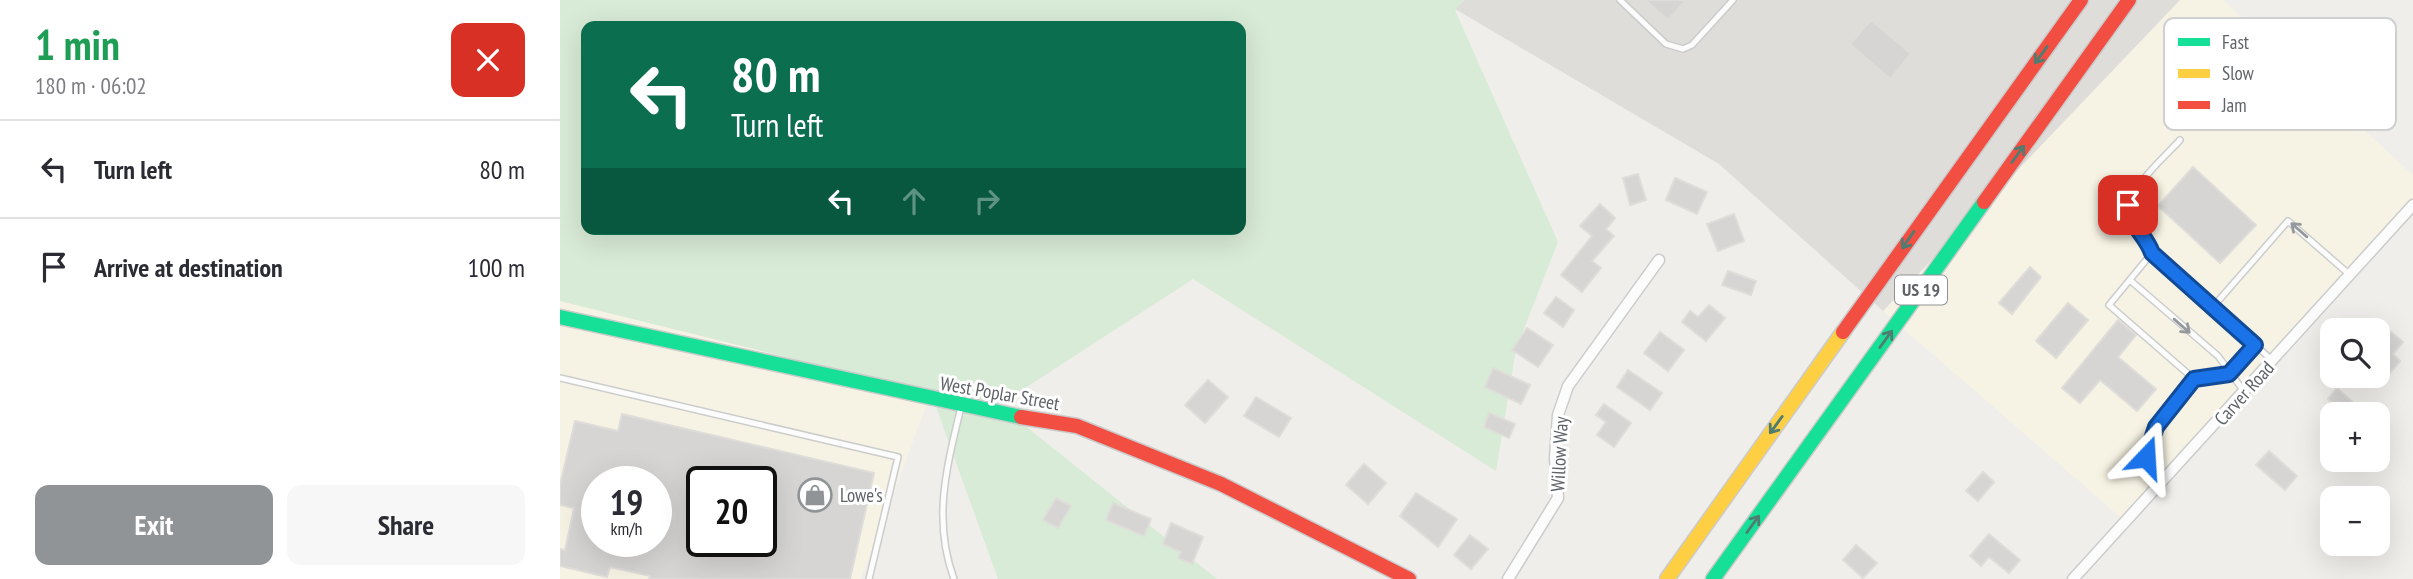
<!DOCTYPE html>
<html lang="en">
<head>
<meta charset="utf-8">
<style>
	body { margin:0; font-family:"PT Sans Narrow",sans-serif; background:#f7f7f7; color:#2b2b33; height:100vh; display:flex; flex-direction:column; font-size:26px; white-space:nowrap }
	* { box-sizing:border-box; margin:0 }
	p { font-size:23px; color:#7c7c81 }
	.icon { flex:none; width:38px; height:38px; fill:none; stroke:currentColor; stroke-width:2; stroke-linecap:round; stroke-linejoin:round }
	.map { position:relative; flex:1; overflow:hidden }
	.side { display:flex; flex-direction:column; background:#fff; width:560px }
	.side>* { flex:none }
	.guide { position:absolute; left:21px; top:21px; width:665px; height:214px; border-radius:14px; box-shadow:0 7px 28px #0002; background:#0b6e4f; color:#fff; overflow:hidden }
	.buttons { position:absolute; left:1760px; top:318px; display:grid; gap:14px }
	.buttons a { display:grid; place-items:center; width:70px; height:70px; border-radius:14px; background:#fff; box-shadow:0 7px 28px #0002; font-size:35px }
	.speed { position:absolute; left:21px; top:466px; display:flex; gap:14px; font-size:35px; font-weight:700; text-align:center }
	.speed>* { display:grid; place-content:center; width:91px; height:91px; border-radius:50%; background:#fff; box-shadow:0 7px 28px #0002; line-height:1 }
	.speed small { font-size:18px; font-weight:400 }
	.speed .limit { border:4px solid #111; border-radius:10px; background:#fff; color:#111 }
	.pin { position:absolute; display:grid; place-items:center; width:60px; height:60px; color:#fff; margin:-30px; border-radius:14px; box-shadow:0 4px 10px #0006 }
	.me { position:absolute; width:77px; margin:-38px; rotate:20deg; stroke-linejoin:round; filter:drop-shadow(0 0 5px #0008) }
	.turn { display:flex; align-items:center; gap:24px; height:147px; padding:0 35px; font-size:32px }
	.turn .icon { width:91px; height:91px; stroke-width:2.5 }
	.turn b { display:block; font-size:49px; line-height:60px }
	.lanes { display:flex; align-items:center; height:66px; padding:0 35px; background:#0003; justify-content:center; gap:35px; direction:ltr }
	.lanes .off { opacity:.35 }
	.round { display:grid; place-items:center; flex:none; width:74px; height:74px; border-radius:14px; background:#f7f7f7 }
	.summary { display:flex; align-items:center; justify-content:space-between; height:119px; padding:0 35px }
	h1 { font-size:42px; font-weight:700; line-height:52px; color:#1e9e55 }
	.cta { display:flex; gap:14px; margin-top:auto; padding:14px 35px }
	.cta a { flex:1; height:80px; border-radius:14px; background:#919496; color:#fff; font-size:28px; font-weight:700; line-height:80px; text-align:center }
	.cta a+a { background:#f7f7f7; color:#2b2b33 }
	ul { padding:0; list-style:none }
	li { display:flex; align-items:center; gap:21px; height:98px; padding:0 35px; border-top:2px solid #e1e1e2 }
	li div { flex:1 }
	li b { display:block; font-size:26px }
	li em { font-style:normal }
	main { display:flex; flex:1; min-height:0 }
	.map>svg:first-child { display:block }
	.commercial { fill:#f7f3e4; fill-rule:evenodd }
	.industrial { fill:#dfddda }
	.green { fill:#d8ebd6; fill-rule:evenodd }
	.building { fill:#d6d5d3; stroke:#deddd9; stroke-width:2; fill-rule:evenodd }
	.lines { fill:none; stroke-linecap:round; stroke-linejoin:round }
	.lane-casing { stroke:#cbcccc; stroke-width:8 }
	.street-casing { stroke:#cbcccc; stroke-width:13 }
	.fast-casing { stroke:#cacacb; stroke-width:17 }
	.slow-casing { stroke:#cacacb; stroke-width:17 }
	.jam-casing { stroke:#cacacb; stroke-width:17 }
	.lane { stroke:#fdfcfc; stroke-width:5 }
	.street { stroke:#fdfcfc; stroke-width:10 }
	.fast { stroke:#16e098; stroke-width:14 }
	.slow { stroke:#ffcf43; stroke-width:14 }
	.jam { stroke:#f24e42; stroke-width:14 }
	.oneway { stroke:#507c72 }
	.oneway2 { stroke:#96999c }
	.route-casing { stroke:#114b97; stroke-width:18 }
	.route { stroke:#1a73e8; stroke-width:12 }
	.labels { text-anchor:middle; stroke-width:6; stroke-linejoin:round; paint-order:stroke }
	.shield { fill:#fff; stroke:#8f9295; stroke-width:2 }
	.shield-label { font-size:18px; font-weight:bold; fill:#5f6368 }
	.street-label { font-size:19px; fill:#5f6368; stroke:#fff }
	.poi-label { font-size:19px; fill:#5f6368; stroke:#fff; text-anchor:start }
	.key { fill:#fff; stroke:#cfd0d2; stroke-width:2 }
	.key-label { font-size:19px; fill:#5f6368 }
</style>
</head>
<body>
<main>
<section class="side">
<div class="summary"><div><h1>1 min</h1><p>180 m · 06:02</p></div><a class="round" style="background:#d93025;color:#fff"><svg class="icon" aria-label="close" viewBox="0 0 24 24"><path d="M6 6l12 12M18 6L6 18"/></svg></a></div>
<ul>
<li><svg class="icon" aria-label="left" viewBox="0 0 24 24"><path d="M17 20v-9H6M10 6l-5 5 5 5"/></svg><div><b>Turn left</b></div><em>80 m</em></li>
<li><svg class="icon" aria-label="arrive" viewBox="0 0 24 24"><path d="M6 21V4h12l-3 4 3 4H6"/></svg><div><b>Arrive at destination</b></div><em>100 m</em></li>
</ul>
<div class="cta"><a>Exit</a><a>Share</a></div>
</section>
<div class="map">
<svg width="1853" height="579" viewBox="0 0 1853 579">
	<rect width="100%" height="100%" fill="#efeeea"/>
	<g class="commercial">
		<path d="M1620 0H1663L1853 175V203L1566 522 1323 311Z"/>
		<path d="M0 301 371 393 301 579H0ZM37 481H96V541H37ZM142 481H201V541H142Z"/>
	</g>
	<path class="industrial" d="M904 0H1620L1323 311 1159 164 895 9Z"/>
	<path class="green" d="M0 0H904L895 10 998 242 956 349 936 471 633 279 439 405 657 579H438L371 393 0 301ZM26 26H681V229H26Z"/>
	<g class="building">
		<path d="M1085 0H1126L1108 20Z"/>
		<path d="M1311 20 1351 54 1330 79 1290 44Z"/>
		<path d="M1633 167 1696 225 1660 263 1598 206Z"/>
		<path d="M1078 174 1086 200 1070 205 1063 178Z"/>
		<path d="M1115 178 1147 192 1137 214 1106 200Z"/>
		<path d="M1040 204 1055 218 1046 229 1054 236 1032 261 1041 268 1022 292 1001 275 1032 236 1020 226Z"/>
		<path d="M1174 214 1184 241 1158 251 1147 224Z"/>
		<path d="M1470 267 1481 277 1452 314 1439 303Z"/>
		<path d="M1168 271 1196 281 1191 295 1162 285Z"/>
		<path d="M996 297 1014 310 1003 327 984 313Z"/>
		<path d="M1508 303 1528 320 1496 358 1476 341Z"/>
		<path d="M1149 305 1165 318 1146 341 1122 322 1130 311 1138 317Z"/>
		<path d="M1558 320 1576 335 1558 357 1596 389 1577 411 1540 380 1520 403 1502 388Z"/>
		<path d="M967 328 993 345 978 367 952 350Z"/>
		<path d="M1829 330 1843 342 1833 354 1840 361 1824 380 1818 375V343Z"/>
		<path d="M1100 332 1124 350 1108 371 1084 353Z"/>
		<path d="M933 368 970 385 961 404 925 387Z"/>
		<path d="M1068 370 1102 393 1090 410 1057 387Z"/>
		<path d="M648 380 668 397 645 423 625 405Z"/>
		<path d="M1777 388 1807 415H1771L1777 407 1768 399Z"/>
		<path d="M696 397 731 418 719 437 684 416Z"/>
		<path d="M1044 404 1071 423 1054 447 1037 435 1046 422 1036 415Z"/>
		<path d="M929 413 955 424 949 438 924 427Z"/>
		<path d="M62 414 314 473 290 579H89L90 576 50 567 47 577 0 566V549L5 550 14 508 0 505V485L15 421 58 431ZM37 481H96V541H37ZM142 481H201V541H142Z"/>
		<path d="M1709 451 1737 476 1725 490 1696 465Z"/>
		<path d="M804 464 826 483 808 504 786 485Z"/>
		<path d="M1423 472 1434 482 1418 501 1406 491Z"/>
		<path d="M856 493 897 519 878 547 840 516Z"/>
		<path d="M496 498 511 506 498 528 483 520Z"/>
		<path d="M553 503 591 519 584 536 546 520Z"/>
		<path d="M611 523 643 537 632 564 618 558 621 552 603 544Z"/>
		<path d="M1429 534 1460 560 1449 573 1429 557 1421 566 1410 556Z"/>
		<path d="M910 535 928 549 911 569 894 555Z"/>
		<path d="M1296 545 1317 563 1303 578 1283 560Z"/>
	</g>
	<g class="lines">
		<defs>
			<g id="lane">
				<path d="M1060 0 1106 44 1123 49 1132 45 1173 0"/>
				<path d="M1620 140C1606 156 1562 193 1569 216 1574 231 1587 237 1592 253L1713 361"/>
				<path d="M1592 253 1549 305 1634 379 1669 374 1695 345"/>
				<path d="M1571 281 1658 356 1683 390"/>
				<path d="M1652 308 1728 221 1790 275"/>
				<path d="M0 378 338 457 309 579"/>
				<path d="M1599 485C1568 445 1609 410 1634 379"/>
				<path d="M394 579C372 519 387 466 401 407"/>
			</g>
			<g id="street">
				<path d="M948 579 998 498 995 458 998 415 1008 386 1099 260"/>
				<path d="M1513 579 1853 205"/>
			</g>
			<g id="fast">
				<path d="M0 317 461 417"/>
				<path d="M1153 579 1424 202"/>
			</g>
			<path id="slow" d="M1107 579 1283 332"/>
			<g id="jam">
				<path d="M1424 202 1569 0"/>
				<path d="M1283 332 1521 0"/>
				<path d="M461 417 517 426 661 484 849 579"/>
			</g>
		</defs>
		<use href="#lane" class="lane-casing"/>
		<use href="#street" class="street-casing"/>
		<use href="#fast" class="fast-casing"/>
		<use href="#slow" class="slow-casing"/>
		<use href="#jam" class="jam-casing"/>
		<use href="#lane" class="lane"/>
		<use href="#street" class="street"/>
		<use href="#fast" class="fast"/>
		<use href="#slow" class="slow"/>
		<use href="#jam" class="jam"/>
	</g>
	<defs><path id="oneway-shaft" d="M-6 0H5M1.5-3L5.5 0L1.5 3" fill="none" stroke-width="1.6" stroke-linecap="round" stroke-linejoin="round" transform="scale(1.75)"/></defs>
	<g class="oneway">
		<use href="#oneway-shaft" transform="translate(1481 55) rotate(126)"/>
		<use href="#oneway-shaft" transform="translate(1458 154) rotate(-54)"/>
		<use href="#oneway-shaft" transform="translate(1348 240) rotate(125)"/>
		<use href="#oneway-shaft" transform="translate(1326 339) rotate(-54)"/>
		<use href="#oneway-shaft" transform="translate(1216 425) rotate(126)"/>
		<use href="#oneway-shaft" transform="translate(1193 524) rotate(-54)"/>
	</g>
	<g class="oneway2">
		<use href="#oneway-shaft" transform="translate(1739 230) rotate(-139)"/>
		<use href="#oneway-shaft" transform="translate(1622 326) rotate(41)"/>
	</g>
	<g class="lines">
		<defs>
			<path id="route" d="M1568 205C1569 225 1586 235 1592 253L1695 345 1669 374 1634 379 1596 427 1586 457"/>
		</defs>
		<use href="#route" class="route-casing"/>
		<use href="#route" class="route"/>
	</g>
	<defs>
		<symbol id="shop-ring" viewBox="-11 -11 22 22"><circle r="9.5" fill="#fff" stroke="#919496" stroke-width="1.5"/><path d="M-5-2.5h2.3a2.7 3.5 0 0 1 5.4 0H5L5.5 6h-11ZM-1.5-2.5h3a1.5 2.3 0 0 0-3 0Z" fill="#919496"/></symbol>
	</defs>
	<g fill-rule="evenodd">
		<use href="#shop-ring" x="236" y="476" width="38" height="38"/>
	</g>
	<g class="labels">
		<rect class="shield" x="1335" y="275.5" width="52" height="29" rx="5"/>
		<g class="shield-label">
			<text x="1361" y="296">US 19</text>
		</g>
		<g class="street-label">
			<text transform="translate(440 393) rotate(10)" y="7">West Poplar Street</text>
			<text transform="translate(1684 393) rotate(-48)" y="7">Carver Road</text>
			<text transform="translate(999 454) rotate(-87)" y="7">Willow Way</text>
		</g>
		<g class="poi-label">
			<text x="280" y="502">Lowe's</text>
		</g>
	</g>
	<rect x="1604" y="18" width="232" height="112" rx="10" class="key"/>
	<rect x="1618" y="38" width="32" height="8" fill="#16e098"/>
	<rect x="1618" y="69" width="32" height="9" fill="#ffcf43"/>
	<rect x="1618" y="101" width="32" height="8" fill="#f24e42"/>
	<g class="key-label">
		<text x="1662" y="49">Fast</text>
		<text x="1662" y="80">Slow</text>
		<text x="1662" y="112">Jam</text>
	</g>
</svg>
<div class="buttons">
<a><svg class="icon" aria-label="search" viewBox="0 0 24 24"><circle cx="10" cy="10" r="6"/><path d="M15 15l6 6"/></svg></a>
<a>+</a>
<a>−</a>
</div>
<div class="speed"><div>19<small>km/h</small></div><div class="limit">20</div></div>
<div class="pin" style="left:1568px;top:205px;background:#d93025"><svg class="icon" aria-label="arrive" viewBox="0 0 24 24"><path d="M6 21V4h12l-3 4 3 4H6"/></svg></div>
<svg class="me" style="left:1586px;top:457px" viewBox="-20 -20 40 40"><path d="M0-17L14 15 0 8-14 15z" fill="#1a73e8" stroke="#fff" stroke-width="4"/></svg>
<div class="guide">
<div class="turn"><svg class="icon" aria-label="left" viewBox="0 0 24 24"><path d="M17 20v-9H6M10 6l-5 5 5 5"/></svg><div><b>80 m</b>Turn left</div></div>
<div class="lanes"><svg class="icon" aria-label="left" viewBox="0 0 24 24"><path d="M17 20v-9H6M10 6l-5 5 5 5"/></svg><svg class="icon off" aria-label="ahead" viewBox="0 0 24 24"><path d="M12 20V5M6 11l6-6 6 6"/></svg><svg class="icon off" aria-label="right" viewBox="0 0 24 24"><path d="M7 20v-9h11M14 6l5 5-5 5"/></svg></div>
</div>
</div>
</main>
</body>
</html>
